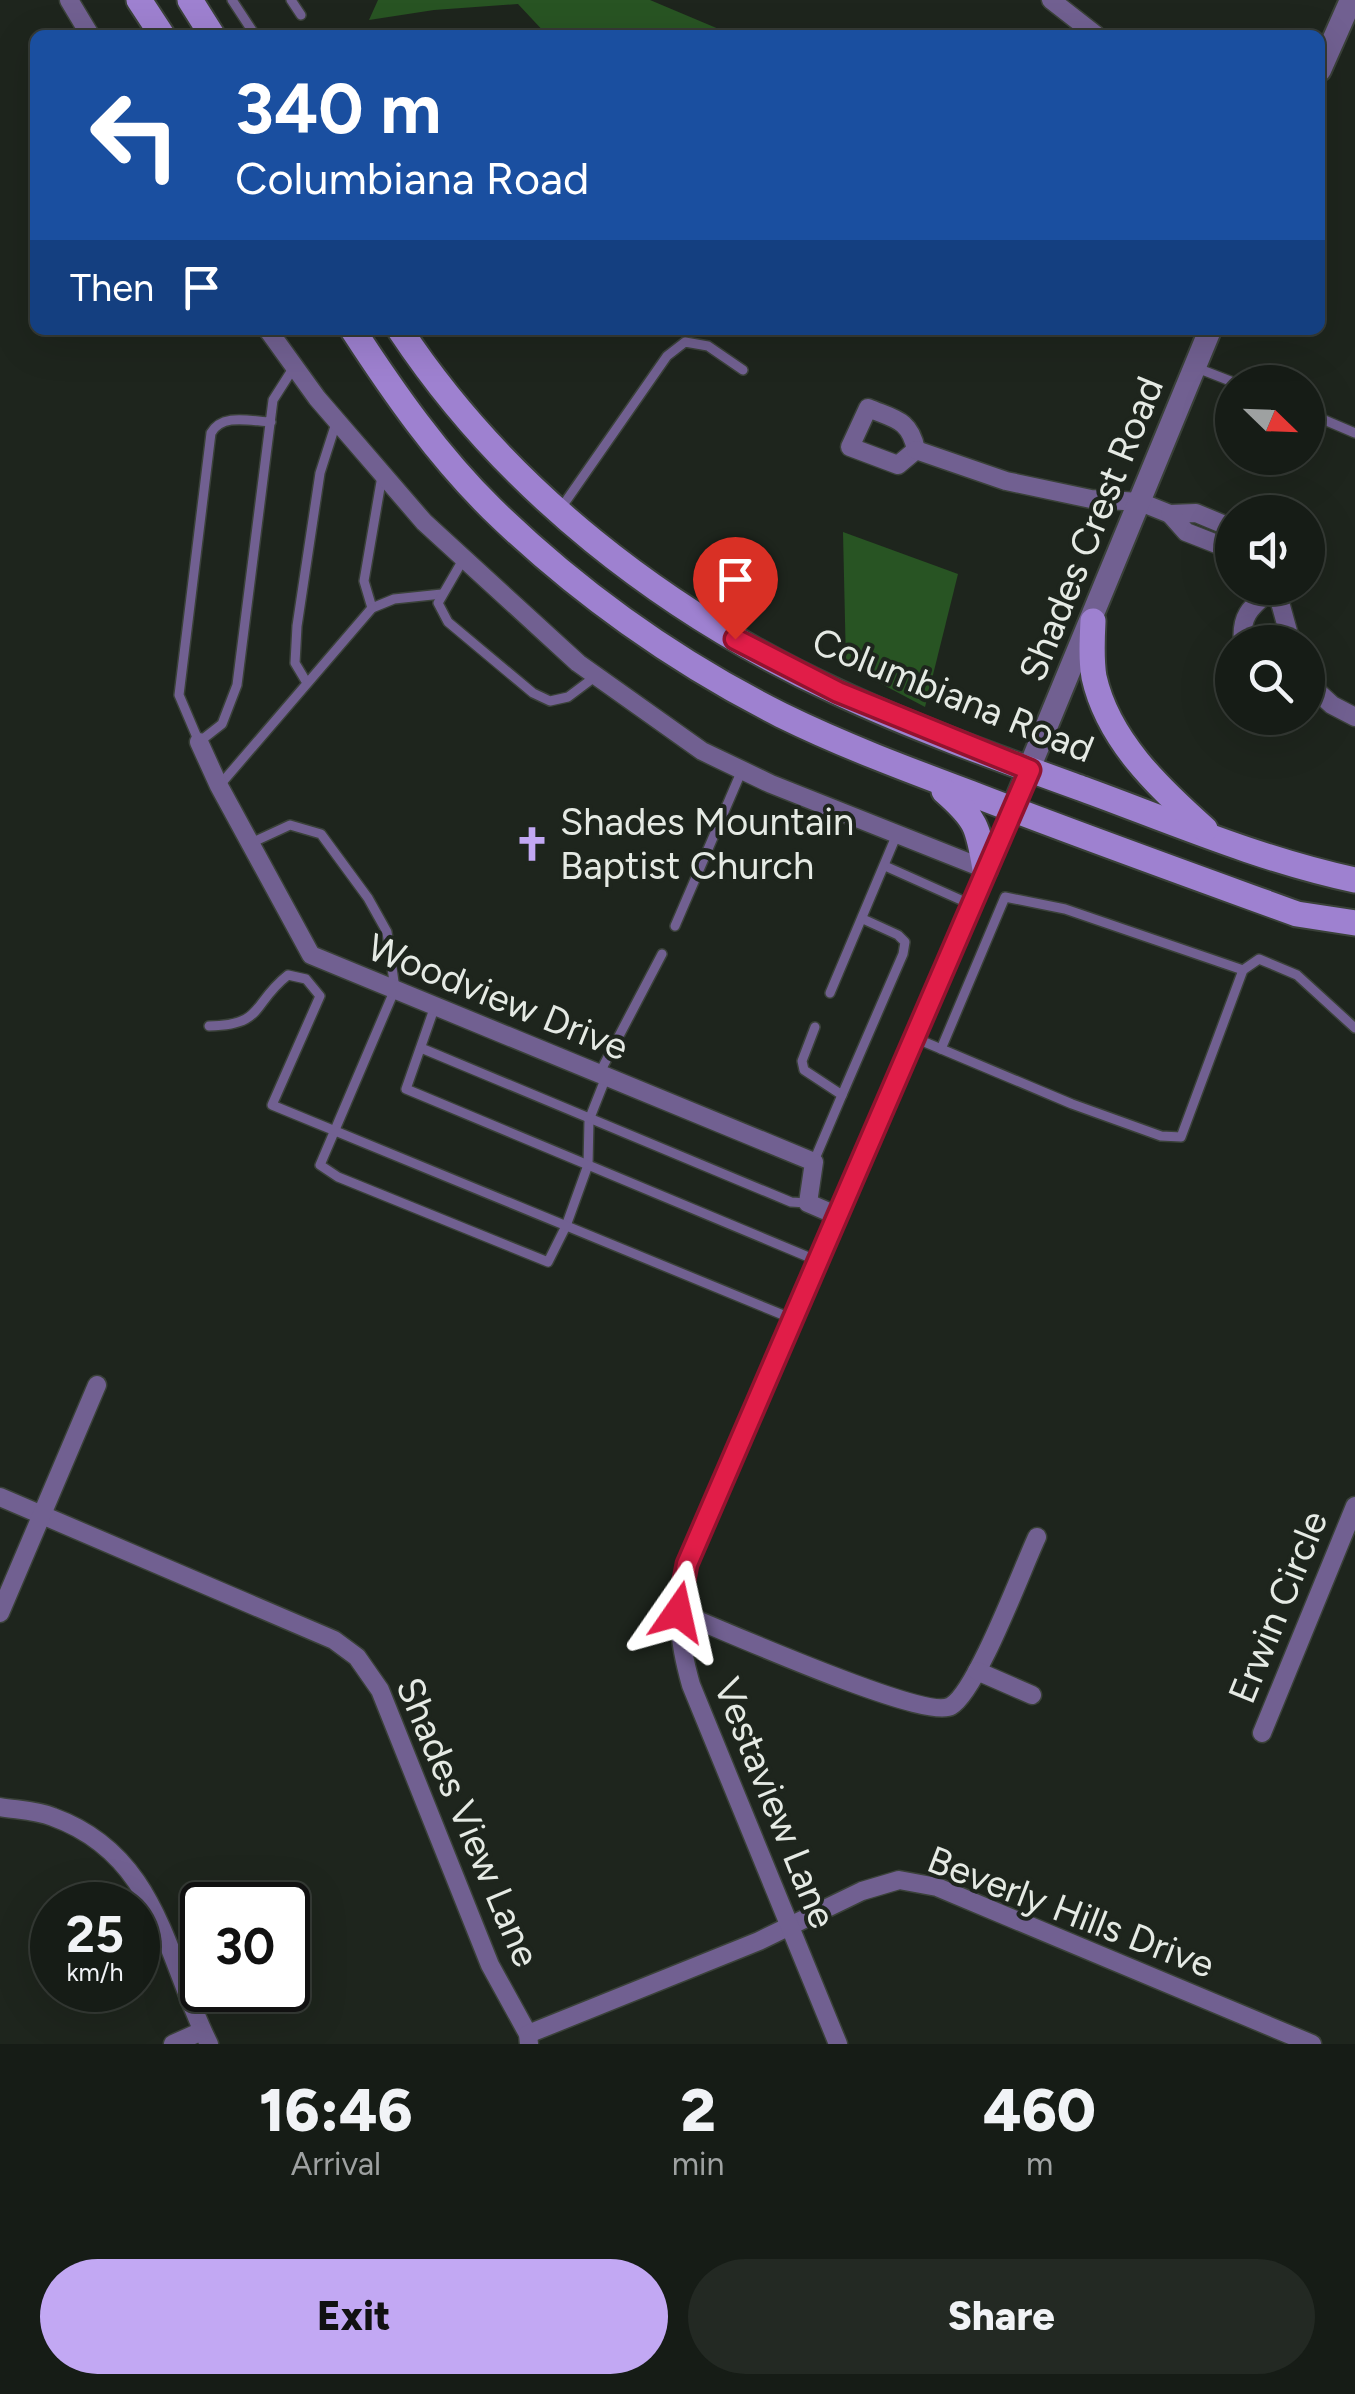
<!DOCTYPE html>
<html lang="en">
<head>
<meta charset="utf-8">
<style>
	body { margin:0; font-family:Figtree,sans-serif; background:#232923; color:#f1f3f6; height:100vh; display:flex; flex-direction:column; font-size:38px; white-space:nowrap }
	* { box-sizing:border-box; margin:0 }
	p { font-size:32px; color:#9ea1a1 }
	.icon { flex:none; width:55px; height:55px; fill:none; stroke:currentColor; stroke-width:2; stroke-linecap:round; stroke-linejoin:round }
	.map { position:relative; height:2044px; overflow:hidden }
	.sheet { display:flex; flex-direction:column; background:#161c16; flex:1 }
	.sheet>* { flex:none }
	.hud { position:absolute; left:30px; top:30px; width:1295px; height:305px; border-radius:15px; box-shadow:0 10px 40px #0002,0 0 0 2px #353a35; background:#1a4fa0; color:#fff; overflow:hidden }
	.needle { width:65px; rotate:113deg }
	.controls { position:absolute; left:1215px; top:365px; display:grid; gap:20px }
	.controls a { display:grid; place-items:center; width:110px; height:110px; border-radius:50%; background:#161c16; box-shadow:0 10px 40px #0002,0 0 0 2px #353a35; font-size:50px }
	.speed { position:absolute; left:30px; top:1882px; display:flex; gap:20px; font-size:50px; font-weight:700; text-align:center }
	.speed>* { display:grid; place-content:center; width:130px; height:130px; border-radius:50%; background:#161c16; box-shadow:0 10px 40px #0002,0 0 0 2px #353a35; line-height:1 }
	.speed small { font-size:25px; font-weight:400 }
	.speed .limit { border:5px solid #111; border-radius:15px; background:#fff; color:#111 }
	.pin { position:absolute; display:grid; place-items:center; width:85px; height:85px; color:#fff; margin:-102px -42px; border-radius:50% 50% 50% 0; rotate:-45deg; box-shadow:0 0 10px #0007 }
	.pin .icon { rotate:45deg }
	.me { position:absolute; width:110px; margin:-55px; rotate:11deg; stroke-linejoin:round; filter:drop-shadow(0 0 8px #0008) }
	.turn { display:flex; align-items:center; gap:35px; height:210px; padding:0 40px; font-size:45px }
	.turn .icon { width:130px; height:130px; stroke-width:2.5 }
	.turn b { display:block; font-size:70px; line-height:85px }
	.then { display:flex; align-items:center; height:95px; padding:0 40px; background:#0003; gap:20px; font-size:38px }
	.eta { display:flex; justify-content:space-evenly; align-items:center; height:170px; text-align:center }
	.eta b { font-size:60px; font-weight:800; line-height:70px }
	.cta { display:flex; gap:20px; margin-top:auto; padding:20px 40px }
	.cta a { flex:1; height:115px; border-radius:60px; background:#c2a8f3; color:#111; font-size:40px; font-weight:800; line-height:115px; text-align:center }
	.cta a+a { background:#232923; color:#f1f3f6 }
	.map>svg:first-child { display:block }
	.green { fill:#285423 }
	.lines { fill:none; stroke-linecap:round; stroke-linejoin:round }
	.service-casing { stroke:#3a4139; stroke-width:12 }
	.minor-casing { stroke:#3a4139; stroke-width:21 }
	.tertiary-casing { stroke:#3a4139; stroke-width:26 }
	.secondary-casing { stroke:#3a4139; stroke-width:29 }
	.service { stroke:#716091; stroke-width:9 }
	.minor { stroke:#716091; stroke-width:18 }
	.tertiary { stroke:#716091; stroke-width:22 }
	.secondary { stroke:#9e81d0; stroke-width:25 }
	.route-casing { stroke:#92132f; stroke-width:25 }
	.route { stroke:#e11d48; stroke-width:18 }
	.labels { text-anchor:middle; stroke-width:8; stroke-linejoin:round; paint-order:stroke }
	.street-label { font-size:38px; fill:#e5eae4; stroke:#1e251d }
	.poi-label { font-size:38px; fill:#e5eae4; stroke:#1e251d; text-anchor:start }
</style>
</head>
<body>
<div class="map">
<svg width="1355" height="2044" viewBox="0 0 1355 2044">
	<rect width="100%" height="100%" fill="#1e251d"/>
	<g class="green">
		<path d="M378 0H650L733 35H547L518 4 434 10 369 20Z"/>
		<path d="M843 532 958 574 925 707 846 665Z"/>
	</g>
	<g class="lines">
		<defs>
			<g id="service">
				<path d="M232 0 255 35"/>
				<path d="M291 0 301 15"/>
				<path d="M1197 368 1233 382"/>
				<path d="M1308 413 1355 433"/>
				<path d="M271 422C250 421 222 413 211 433L179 695 199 742 222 724 237 685 273 400 294 367"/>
				<path d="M382 476 364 581 372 608 394 599 442 594"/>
				<path d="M559 511 667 356 685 342 708 346 743 370"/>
				<path d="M464 558 438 603 448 622 533 693 550 701 568 697 596 676"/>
				<path d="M307 683 295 663 297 626 320 473 336 423"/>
				<path d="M219 786 372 608"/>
				<path d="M251 843 290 825 321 834 368 898 387 932 395 989 320 1165 338 1177 548 1262 566 1226 588 1165 589 1120 606 1077"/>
				<path d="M885 866 970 904"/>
				<path d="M675 926 742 770"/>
				<path d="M830 993 897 834"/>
				<path d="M435 1006 406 1089 818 1261"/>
				<path d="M209 1026C265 1025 251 1004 288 975L306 979 320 996 272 1105 793 1319"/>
				<path d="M915 1038 1072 1104 1161 1136 1181 1137 1243 970 1259 959 1297 975 1355 1028"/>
				<path d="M421 1048 791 1202 807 1203"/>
				<path d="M941 1049 1005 897 1065 909 1243 970"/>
				<path d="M599 1074 662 954"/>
				<path d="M842 1095 903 954 905 942 898 935 863 919"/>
				<path d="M814 1161 842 1095 804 1070 802 1061 815 1027"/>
			</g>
			<g id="minor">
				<path d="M69 0 90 35"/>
				<path d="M1051 0 1096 35"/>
				<path d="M268 330 317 398 424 522 578 663 702 751 771 784 985 869"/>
				<path d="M868 408C894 419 910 419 916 450L898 465 850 447Z"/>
				<path d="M916 450 1006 481 1091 499 1140 502 1170 514 1196 513 1232 528"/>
				<path d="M1170 514 1186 532 1232 550"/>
				<path d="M1276 588 1291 642"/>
				<path d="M1243 642C1240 613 1253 606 1273 588"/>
				<path d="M1308 683 1332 705 1355 717"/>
				<path d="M199 742 219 786 311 955 814 1162 808 1203 838 1216"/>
				<path d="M0 1497 334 1640 357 1657 380 1690 490 1965 528 2034 529 2044"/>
				<path d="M678 1612C716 1627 924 1721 951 1706 977 1691 1022 1569 1037 1537"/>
				<path d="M0 1613 97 1385"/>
				<path d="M977 1671 1032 1695"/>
				<path d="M1262 1733 1355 1506"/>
				<path d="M0 1807C17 1810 37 1810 53 1817 158 1855 165 1956 209 2044"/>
				<path d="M528 2034 759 1941 862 1891 899 1880 937 1887 1312 2044"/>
				<path d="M173 2044 202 2031"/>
				<path d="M838 2044 691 1685C677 1635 677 1615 687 1564L1012 810"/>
			</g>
			<g id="tertiary">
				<path d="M1320 70 1351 0"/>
				<path d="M1012 810 1210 330"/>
			</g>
			<g id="secondary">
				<path d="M139 0 162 35"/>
				<path d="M190 0 212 35"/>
				<path d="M353 330C394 393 438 456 492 509 576 591 676 662 781 715 842 745 906 769 970 793 1078 835 1187 874 1297 914L1355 923"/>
				<path d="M400 330C506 490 664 612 837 692 916 729 1000 759 1083 789 1173 822 1261 860 1355 880"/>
				<path d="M1093 621C1092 640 1091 659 1094 677 1108 740 1159 788 1205 829"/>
				<path d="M944 791C976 819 978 826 985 869"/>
			</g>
		</defs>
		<use href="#service" class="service-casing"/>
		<use href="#minor" class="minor-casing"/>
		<use href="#tertiary" class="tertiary-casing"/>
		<use href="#secondary" class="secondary-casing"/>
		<use href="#service" class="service"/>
		<use href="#minor" class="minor"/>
		<use href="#tertiary" class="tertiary"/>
		<use href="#secondary" class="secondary"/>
	</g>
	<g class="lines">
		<defs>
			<path id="route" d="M678 1612 687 1564 1030 770 838 692 735 639"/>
		</defs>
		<use href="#route" class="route-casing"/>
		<use href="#route" class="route"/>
	</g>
	<defs>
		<symbol id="church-bare" viewBox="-9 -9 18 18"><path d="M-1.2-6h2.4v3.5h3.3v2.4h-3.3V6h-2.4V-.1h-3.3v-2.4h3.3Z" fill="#c2a8f3" stroke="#1e251d" stroke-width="2.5" paint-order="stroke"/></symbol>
	</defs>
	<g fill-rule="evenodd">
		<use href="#church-bare" x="507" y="819" width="50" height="50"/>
	</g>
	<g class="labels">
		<g class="street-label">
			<text transform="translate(1091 529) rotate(-68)" y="13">Shades Crest Road</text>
			<text transform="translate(953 695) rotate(22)" y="13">Columbiana Road</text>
			<text transform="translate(498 997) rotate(22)" y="13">Woodview Drive</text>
			<text transform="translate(1278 1607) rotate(-68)" y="13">Erwin Circle</text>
			<text transform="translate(775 1803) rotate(68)" y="13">Vestaview Lane</text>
			<text transform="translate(468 1822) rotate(67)" y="13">Shades View Lane</text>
			<text transform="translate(1071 1912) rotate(21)" y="13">Beverly Hills Drive</text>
		</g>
		<g class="poi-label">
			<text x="560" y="835">Shades Mountain<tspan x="560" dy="44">Baptist Church</tspan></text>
		</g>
	</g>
</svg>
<div class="controls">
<a><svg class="needle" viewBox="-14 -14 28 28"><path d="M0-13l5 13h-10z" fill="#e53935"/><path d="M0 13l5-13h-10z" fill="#9ea1a1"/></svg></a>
<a><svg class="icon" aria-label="sound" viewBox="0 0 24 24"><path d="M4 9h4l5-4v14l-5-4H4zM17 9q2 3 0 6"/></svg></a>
<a><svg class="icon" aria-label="search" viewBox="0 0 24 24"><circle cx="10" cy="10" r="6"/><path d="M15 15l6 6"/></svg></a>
</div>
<div class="speed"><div>25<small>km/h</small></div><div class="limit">30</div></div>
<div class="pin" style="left:735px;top:639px;background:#d93025"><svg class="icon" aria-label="arrive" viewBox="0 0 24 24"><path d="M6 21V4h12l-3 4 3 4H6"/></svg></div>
<svg class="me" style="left:678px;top:1612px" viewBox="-20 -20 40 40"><path d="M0-17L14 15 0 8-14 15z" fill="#e11d48" stroke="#fff" stroke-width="4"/></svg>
<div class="hud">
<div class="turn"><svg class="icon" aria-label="left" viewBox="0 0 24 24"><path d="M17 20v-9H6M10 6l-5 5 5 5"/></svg><div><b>340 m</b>Columbiana Road</div></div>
<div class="then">Then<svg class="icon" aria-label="arrive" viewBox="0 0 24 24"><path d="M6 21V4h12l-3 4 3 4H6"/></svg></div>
</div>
</div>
<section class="sheet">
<div class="eta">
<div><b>16:46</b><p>Arrival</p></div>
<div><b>2</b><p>min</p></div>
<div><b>460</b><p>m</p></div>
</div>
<div class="cta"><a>Exit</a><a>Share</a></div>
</section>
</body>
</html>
